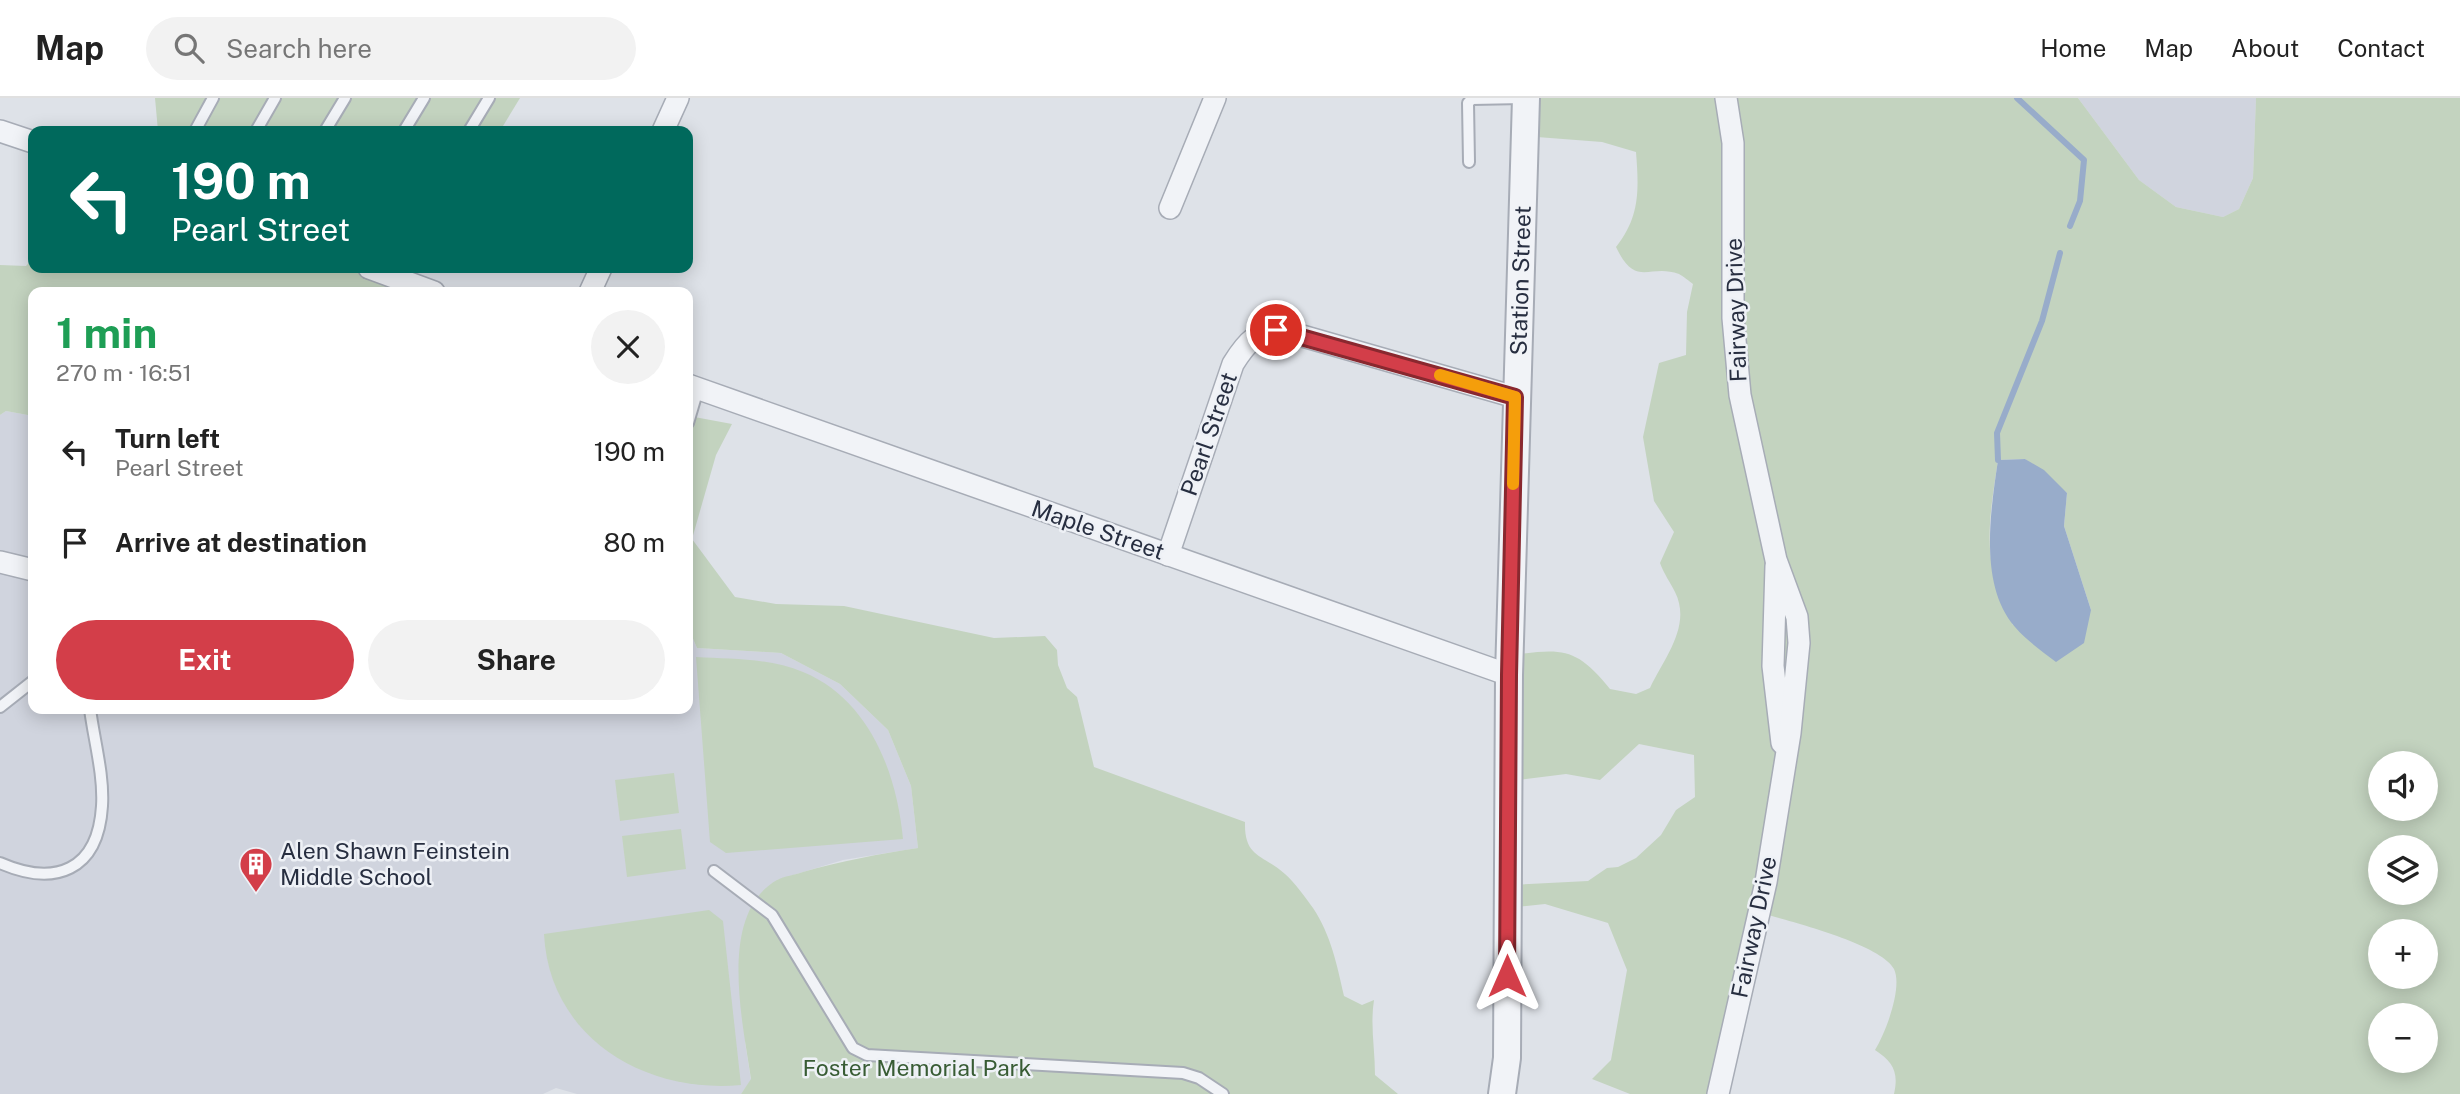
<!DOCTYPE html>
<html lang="en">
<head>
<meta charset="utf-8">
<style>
	body { margin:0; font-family:"Public Sans",sans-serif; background:#f2f2f2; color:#222; height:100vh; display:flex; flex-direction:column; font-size:26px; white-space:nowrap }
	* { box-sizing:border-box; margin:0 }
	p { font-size:23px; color:#767676 }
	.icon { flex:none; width:38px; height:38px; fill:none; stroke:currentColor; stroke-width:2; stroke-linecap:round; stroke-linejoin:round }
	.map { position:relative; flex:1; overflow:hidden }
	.drawer { position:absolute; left:28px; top:189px; width:665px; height:427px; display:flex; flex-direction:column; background:#fff; border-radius:14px; box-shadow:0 4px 18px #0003 }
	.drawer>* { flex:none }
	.banner { position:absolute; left:28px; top:28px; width:665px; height:147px; border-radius:14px; box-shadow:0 4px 18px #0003; background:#00695c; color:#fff; overflow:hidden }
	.buttons { position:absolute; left:2368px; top:653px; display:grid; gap:14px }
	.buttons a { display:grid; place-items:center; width:70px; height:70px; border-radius:50%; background:#fff; box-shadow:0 4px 18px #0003; font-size:35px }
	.pin { position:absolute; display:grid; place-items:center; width:60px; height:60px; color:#fff; margin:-30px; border:4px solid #fff; border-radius:50%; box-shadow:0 2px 7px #0007 }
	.me { position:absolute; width:77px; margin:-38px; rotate:0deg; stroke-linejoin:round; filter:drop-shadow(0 0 5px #0008) }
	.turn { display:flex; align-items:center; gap:24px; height:147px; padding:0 28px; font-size:32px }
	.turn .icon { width:91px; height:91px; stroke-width:2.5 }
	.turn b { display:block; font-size:49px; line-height:60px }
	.round { display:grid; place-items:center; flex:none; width:74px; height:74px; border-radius:37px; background:#f2f2f2 }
	.head { display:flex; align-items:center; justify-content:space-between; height:119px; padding:0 28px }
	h1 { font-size:42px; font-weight:700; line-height:52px; color:#1e9e55 }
	.action { display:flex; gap:14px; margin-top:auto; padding:14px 28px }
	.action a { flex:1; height:80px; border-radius:42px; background:#d33e49; color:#fff; font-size:28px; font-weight:700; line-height:80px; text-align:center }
	.action a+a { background:#f2f2f2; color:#222 }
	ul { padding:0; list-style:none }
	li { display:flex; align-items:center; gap:21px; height:91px; padding:0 28px }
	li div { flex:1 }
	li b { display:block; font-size:26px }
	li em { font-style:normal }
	header { display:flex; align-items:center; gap:42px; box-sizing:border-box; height:98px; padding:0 35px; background:#fff; border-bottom:2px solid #e0e0e0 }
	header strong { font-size:33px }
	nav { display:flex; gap:38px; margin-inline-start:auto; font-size:24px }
	.search { width:490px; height:63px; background:#f2f2f2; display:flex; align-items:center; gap:18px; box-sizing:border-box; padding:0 24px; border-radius:38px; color:#767676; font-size:26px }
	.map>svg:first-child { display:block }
	.built { fill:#d0d4de }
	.green { fill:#c3d3bf; fill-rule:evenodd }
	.water { fill:#98acca }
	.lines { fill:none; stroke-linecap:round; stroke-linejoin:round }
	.stream { stroke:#98acca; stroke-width:6 }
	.service-casing { stroke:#a7acb6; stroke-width:14 }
	.minor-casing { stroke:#a7acb6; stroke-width:24 }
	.tertiary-casing { stroke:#a7acb6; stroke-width:30 }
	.service { stroke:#f1f3f7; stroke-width:10 }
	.minor { stroke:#f1f3f7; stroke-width:21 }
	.tertiary { stroke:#f1f3f7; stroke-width:26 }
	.route-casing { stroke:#89282f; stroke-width:18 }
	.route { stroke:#d33e49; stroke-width:12 }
	.slow { stroke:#f59e0b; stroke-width:12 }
	.labels { text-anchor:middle; stroke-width:5; stroke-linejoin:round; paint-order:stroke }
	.street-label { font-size:23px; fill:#272e40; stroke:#eef1f6 }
	.poi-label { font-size:23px; fill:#272e40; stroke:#eef1f6; text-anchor:start }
	.park-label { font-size:23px; fill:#385c34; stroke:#eef1f6 }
</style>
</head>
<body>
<header>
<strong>Map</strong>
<div class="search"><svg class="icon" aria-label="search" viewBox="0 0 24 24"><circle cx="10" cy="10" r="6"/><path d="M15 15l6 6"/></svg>Search here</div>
<nav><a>Home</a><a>Map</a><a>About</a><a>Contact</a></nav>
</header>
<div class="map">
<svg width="2460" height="996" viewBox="0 0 2460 996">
	<rect width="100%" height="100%" fill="#dee2e8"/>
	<g class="built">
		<path d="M2078 0H2256L2253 80 2239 111 2223 119 2176 109 2139 82Z"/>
		<path d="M6 313 33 318V611H688V529L697 550 781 555 840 586 888 632 911 688 918 750 843 762 777 782 745 944 751 982 741 996H577L556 990 543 996H0V317Z"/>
	</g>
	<g class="green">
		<path d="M155 0H520L500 33H158Z"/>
		<path d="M1526 0H2078L2139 82 2176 109 2223 119 2239 111 2253 80 2256 0H2460V996H1894C1899 974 1893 964 1875 952 1885 936 1903 890 1894 871 1881 846 1789 823 1761 815L1716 996H1630L1592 981 1611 962 1627 872 1608 825 1545 806 1506 810 1511 787 1588 783 1607 770 1618 769 1636 760 1661 737 1676 712 1695 699 1694 657 1639 646 1600 682 1566 676 1510 683 1513 557C1563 550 1577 550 1610 591L1636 596 1650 590C1664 560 1692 528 1675 494 1670 484 1664 476 1660 465L1674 434 1654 403 1643 339 1659 265 1686 257 1687 214 1693 186C1689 183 1683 178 1679 176 1649 165 1636 191 1616 149 1640 119 1639 92 1636 54L1602 44 1523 38ZM2025 361 2067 395 2064 428 2091 512 2013 527C1981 463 1988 430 1998 362ZM2380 665H2426V710H2380ZM2380 749H2426V794H2380ZM2380 833H2426V878H2380ZM2380 917H2426V962H2380Z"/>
		<path d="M33 160V170H416L410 180 444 194H33V318L6 313 0 317V167L26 168Z"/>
		<path d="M689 318 732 326 716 357 692 441 735 499 776 506 844 508 994 540 1045 538 1057 552 1058 567 1067 590 1077 599 1094 669 1245 724C1244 760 1263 756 1285 776 1295 785 1305 799 1313 810 1331 837 1337 867 1344 898L1362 907 1374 902C1370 927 1375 951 1375 977L1398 996H741L751 981C743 925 717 816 777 782 784 778 795 777 803 774 841 763 879 756 918 750L911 688 888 632 840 586 781 555 697 550 688 529Z"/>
		<path d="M696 559C731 561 770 560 803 574 869 601 897 675 903 741L726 755 710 744Z"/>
		<path d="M674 675 679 715 620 723 615 682Z"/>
		<path d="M681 731 686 771 627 779 622 738Z"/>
		<path d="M709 812 723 823 741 987C641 996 549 937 544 836Z"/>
	</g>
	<path class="water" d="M2025 361 2044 372 2067 395 2064 428 2091 512 2084 545 2056 564C2042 553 2027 543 2015 529 1978 487 1991 411 1998 362Z"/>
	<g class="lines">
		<g class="stream">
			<path d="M2017 0 2084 62 2080 103 2070 128"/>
			<path d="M1998 362 1997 335 2042 223 2060 155"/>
		</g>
		<defs>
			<g id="service">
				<path d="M195 33 213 0"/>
				<path d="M256 33 275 0"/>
				<path d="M325 33 345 0"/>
				<path d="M404 33 424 0"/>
				<path d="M469 33 489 0"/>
				<path d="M1469 64 1468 5 1472 1 1523 0"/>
				<path d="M688 325 698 291"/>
				<path d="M0 609 33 583"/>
				<path d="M0 765C55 789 98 773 102 708 104 677 94 642 90 611"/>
				<path d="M714 773 772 817 853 950 867 957 1183 975 1199 980 1223 996"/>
			</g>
			<g id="minor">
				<path d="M0 33 33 44"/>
				<path d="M663 33 678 0"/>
				<path d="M1170 110 1215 0"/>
				<path d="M369 170 434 194"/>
				<path d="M590 194 601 170"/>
				<path d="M688 287 1509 577"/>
				<path d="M1168 457 1233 266C1246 245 1258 230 1285 233L1515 299"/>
				<path d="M0 464 33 472"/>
				<path d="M1776 468 1773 568 1782 645"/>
				<path d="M1718 996 1766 784 1790 635 1799 545 1797 519 1776 462 1740 297 1733 220V45L1726 0"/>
			</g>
			<g id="tertiary">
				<path id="s1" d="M1502 996 1507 960 1509 577 1526 0"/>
			</g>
		</defs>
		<use href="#service" class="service-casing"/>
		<use href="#minor" class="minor-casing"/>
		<use href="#tertiary" class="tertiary-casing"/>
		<use href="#service" class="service"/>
		<use href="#minor" class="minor"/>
		<use href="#tertiary" class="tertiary"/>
	</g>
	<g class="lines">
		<defs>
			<path id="route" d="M1276 232 1515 299 1509 577 1507 878"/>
		</defs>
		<use href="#route" class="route-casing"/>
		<use href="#route" class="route"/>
		<path class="slow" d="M1440 277 1515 299 1513 386"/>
	</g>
	<defs>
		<symbol id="building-pin" viewBox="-11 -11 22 30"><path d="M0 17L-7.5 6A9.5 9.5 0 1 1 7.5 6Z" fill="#d33e49" stroke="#eef1f6"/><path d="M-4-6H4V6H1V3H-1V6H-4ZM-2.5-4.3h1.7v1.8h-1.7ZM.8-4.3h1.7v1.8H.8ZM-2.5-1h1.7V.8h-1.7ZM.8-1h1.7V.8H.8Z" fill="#fff"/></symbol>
	</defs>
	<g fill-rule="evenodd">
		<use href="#building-pin" x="237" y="747" width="38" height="52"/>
	</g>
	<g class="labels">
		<g class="street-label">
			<text dy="8" stroke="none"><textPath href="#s1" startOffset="814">Station Street</textPath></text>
			<text transform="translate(1736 212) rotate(-92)" y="8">Fairway Drive</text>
			<text transform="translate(1209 336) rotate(-71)" y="8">Pearl Street</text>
			<text transform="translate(1098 432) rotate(19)" y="8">Maple Street</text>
			<text transform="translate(1754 829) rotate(-78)" y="8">Fairway Drive</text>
		</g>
		<g class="poi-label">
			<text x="280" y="761">Alen Shawn Feinstein<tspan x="280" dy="26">Middle School</tspan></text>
		</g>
		<g class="park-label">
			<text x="917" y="978">Foster Memorial Park</text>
		</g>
	</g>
</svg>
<div class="buttons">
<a><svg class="icon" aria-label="sound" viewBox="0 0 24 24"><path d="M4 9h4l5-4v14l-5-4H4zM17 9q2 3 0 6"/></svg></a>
<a><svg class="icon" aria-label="layers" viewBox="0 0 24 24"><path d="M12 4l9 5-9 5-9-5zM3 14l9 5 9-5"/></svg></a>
<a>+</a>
<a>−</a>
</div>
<div class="pin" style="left:1276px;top:232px;background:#d93025"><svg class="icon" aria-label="arrive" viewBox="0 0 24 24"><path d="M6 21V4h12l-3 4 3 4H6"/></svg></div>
<svg class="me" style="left:1507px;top:878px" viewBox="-20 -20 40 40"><path d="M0-17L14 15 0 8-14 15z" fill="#d33e49" stroke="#fff" stroke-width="4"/></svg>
<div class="banner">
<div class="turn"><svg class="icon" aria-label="left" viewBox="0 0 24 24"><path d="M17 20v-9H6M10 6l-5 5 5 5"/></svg><div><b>190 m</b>Pearl Street</div></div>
</div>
<section class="drawer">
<div class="head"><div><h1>1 min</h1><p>270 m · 16:51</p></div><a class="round"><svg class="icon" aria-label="close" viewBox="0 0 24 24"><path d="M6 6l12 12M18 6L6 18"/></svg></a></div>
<ul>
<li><svg class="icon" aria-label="left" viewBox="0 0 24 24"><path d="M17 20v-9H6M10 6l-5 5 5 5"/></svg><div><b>Turn left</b><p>Pearl Street</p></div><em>190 m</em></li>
<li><svg class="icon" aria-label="arrive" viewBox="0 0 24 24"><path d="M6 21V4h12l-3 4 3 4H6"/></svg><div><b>Arrive at destination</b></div><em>80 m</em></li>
</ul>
<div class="action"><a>Exit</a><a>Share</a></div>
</section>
</div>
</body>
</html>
